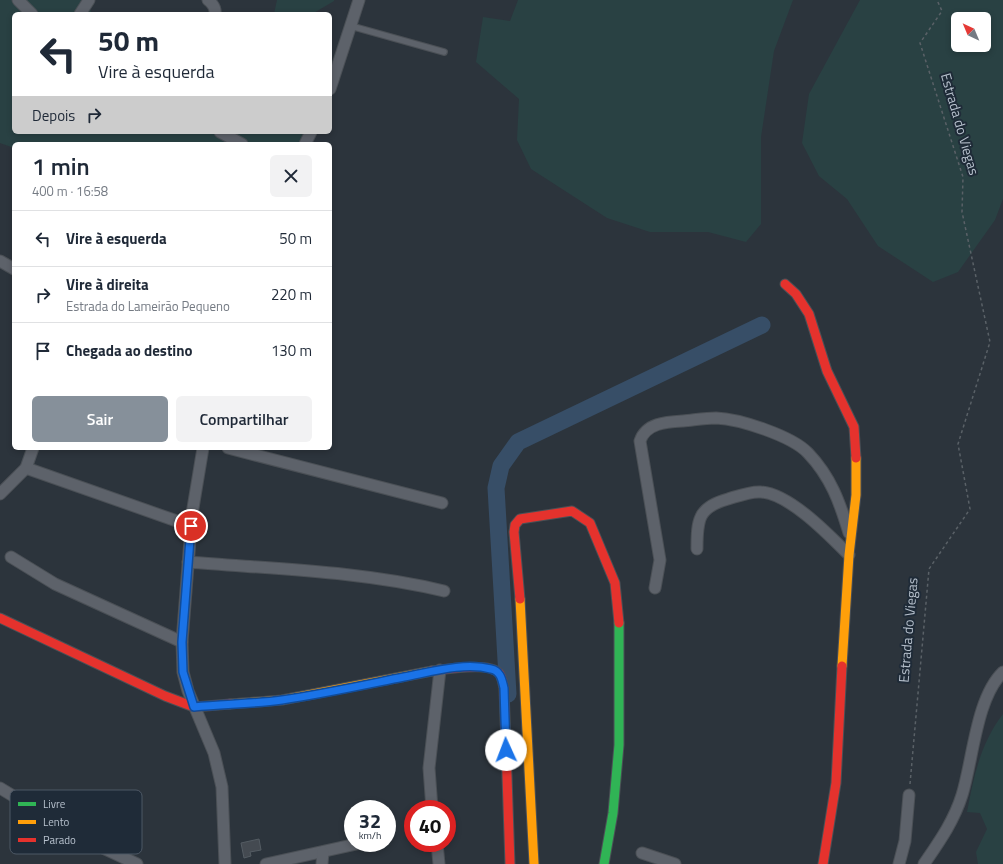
<!DOCTYPE html>
<html lang="pt">
<head>
<meta charset="utf-8">
<style>
	body { margin:0; font-family:"Titillium Web",sans-serif; background:#f2f2f3; color:#1f2937; height:100vh; display:flex; flex-direction:column; font-size:15px; white-space:nowrap }
	* { box-sizing:border-box; margin:0 }
	p { font-size:13px; color:#747a83 }
	.icon { flex:none; width:22px; height:22px; fill:none; stroke:currentColor; stroke-width:2; stroke-linecap:round; stroke-linejoin:round }
	.map { position:relative; flex:1; overflow:hidden }
	.sheet { position:absolute; left:12px; top:142px; width:320px; height:308px; display:flex; flex-direction:column; background:#fff; border-radius:6px; box-shadow:0 2px 6px #0003 }
	.sheet>* { flex:none }
	.guide { position:absolute; left:12px; top:12px; width:320px; height:122px; border-radius:6px; box-shadow:0 2px 6px #0003; background:#fff; color:#1f2937; overflow:hidden }
	.needle { width:26px; rotate:316deg }
	.fabs { position:absolute; left:951px; top:12px; display:grid; gap:8px }
	.fabs a { display:grid; place-items:center; width:40px; height:40px; border-radius:6px; background:#fff; box-shadow:0 2px 6px #0003; font-size:20px }
	.speed { position:absolute; left:344px; top:800px; display:flex; gap:8px; font-size:20px; font-weight:700; text-align:center }
	.speed>* { display:grid; place-content:center; width:52px; height:52px; border-radius:50%; background:#fff; box-shadow:0 2px 6px #0003; line-height:1 }
	.speed small { font-size:10px; font-weight:400 }
	.speed .limit { border:6px solid #d22; background:#fff; color:#111 }
	.pin { position:absolute; display:grid; place-items:center; width:34px; height:34px; color:#fff; margin:-17px; border:2px solid #fff; border-radius:50%; box-shadow:0 1px 4px #0007 }
	.me { position:absolute; width:44px; margin:-22px; rotate:358deg; stroke-linejoin:round; filter:drop-shadow(0 0 3px #0008) }
	.turn { display:flex; align-items:center; gap:14px; height:84px; padding:0 20px; font-size:18px }
	.turn .icon { width:52px; height:52px; stroke-width:2.5 }
	.turn b { display:block; font-size:28px; line-height:34px }
	.then { display:flex; align-items:center; height:38px; padding:0 20px; background:#0003; gap:8px; font-size:15px }
	.round { display:grid; place-items:center; flex:none; width:42px; height:42px; border-radius:6px; background:#f2f2f3 }
	.head { display:flex; align-items:center; justify-content:space-between; height:68px; padding:0 20px }
	h1 { font-size:24px; font-weight:600; line-height:30px }
	.primary-button { display:flex; gap:8px; margin-top:auto; padding:8px 20px }
	.primary-button a { flex:1; height:46px; border-radius:6px; background:#86909a; color:#fff; font-size:16px; font-weight:600; line-height:46px; text-align:center }
	.primary-button a+a { background:#f2f2f3; color:#1f2937 }
	ul { padding:0; list-style:none }
	li { display:flex; align-items:center; gap:12px; height:56px; padding:0 20px; border-top:1px solid #e0e1e3 }
	li div { flex:1 }
	li b { display:block; font-size:15px }
	li em { font-style:normal }
	.map>svg:first-child { display:block }
	.green { fill:#294143; fill-rule:evenodd }
	.lines { fill:none; stroke-linecap:round; stroke-linejoin:round }
	.river { stroke:#374e67; stroke-width:17 }
	.building { fill:#444a51; stroke:#545c63 }
	.lane-casing { stroke:#4b5056; stroke-width:8 }
	.street-casing { stroke:#4b5056; stroke-width:13 }
	.fast-casing { stroke:#4b5056; stroke-width:11 }
	.slow-casing { stroke:#4b5056; stroke-width:11 }
	.jam-casing { stroke:#4b5056; stroke-width:11 }
	.path { stroke:#5a6167; stroke-width:1.5; stroke-dasharray:3 3; stroke-linecap:butt }
	.lane { stroke:#5d626a; stroke-width:5.5 }
	.street { stroke:#5d626a; stroke-width:11 }
	.fast { stroke:#30b455; stroke-width:9 }
	.slow { stroke:#ff9f0a; stroke-width:9 }
	.jam { stroke:#e5322d; stroke-width:9 }
	.route-casing { stroke:#114b97; stroke-width:10 }
	.route { stroke:#1a73e8; stroke-width:7 }
	.labels { text-anchor:middle; stroke-width:4; stroke-linejoin:round; paint-order:stroke }
	.street-label { font-size:14px; fill:#b7c1cd; stroke:#1f2b38 }
	.key { fill:#1f2b38; stroke:#4d5865; stroke-width:1 }
	.key-label { font-size:11px; fill:#b7c1cd }
</style>
</head>
<body>
<div class="map">
<svg width="1003" height="864" viewBox="0 0 1003 864">
	<rect width="100%" height="100%" fill="#2c343c"/>
	<g class="green">
		<path d="M0 0H86L92 14H14V132H305L298 144H14V148L0 143Z"/>
		<path d="M277 0H334V1L312 14H274Z"/>
		<path d="M518 0H793L774 51 761 137V224L746 242 708 232H650L607 218 531 169 517 140 519 99 476 62 483 17 510 21Z"/>
		<path d="M860 0H1003V199L995 220 958 272 933 282 878 246 847 199 819 176 802 143 809 94ZM958 19H984V45H958Z"/>
		<path d="M1003 714V864H978L976 852 987 829 980 813 967 812C974 776 980 744 1003 714Z"/>
	</g>
	<g class="lines">
		<path class="river" d="M508 694 496 488 501 466 518 442 762 325"/>
	</g>
	<path class="building" d="M259 839 261 850 250 852 251 856 244 858 241 843Z"/>
	<g class="lines">
		<defs>
			<path id="lane" d="M351 26 444 52"/>
			<g id="street">
				<path d="M18 0 32 14"/>
				<path d="M208 0C213 4 216 8 215 14"/>
				<path d="M80 14 89 0"/>
				<path d="M330 89 359 0"/>
				<path d="M220 132 242 144"/>
				<path d="M305 144 311 132"/>
				<path d="M0 261 14 269"/>
				<path d="M203 448 192 514 182 642 183 672 188 691 214 753 222 787 225 864"/>
				<path d="M228 448 442 503"/>
				<path d="M26 468 191 526"/>
				<path d="M0 494 26 468 33 448"/>
				<path d="M697 549C697 520 698 507 728 499 738 496 751 491 761 492 790 494 829 535 849 555"/>
				<path d="M11 557 55 584 182 642"/>
				<path d="M188 562C273 569 362 571 444 591"/>
				<path d="M655 588 660 560 640 441C646 423 666 422 683 421 694 420 705 418 716 418 740 419 792 436 808 453 831 477 840 503 849 533"/>
				<path d="M0 788 84 839 137 864"/>
				<path d="M432 809 429 768 440 670"/>
				<path d="M437 843 439 864"/>
				<path d="M642 853 675 864"/>
				<path d="M266 864 361 843"/>
				<path d="M322 864 323 852"/>
				<path d="M899 864 905 841 909 795"/>
				<path d="M924 864C939 842 954 821 962 795 973 760 976 698 1003 672"/>
			</g>
			<path id="fast" d="M604 864 613 813 619 745V623"/>
			<g id="slow">
				<path d="M520 599 534 864"/>
				<path d="M842 666 849 555 856 495V458"/>
				<path d="M230 704 282 700 432 671"/>
			</g>
			<g id="jam">
				<path d="M785 284 796 294 809 314 827 371 854 427 856 458"/>
				<path d="M520 599 514 532 515 525 520 519 572 511 590 523 615 583 619 623"/>
				<path d="M0 618 165 696 194 707 230 704"/>
				<path d="M432 671C445 669 490 662 499 673 502 676 503 684 504 688L510 864"/>
				<path d="M823 864 836 783 842 666"/>
			</g>
		</defs>
		<use href="#lane" class="lane-casing"/>
		<use href="#street" class="street-casing"/>
		<use href="#fast" class="fast-casing"/>
		<use href="#slow" class="slow-casing"/>
		<use href="#jam" class="jam-casing"/>
		<path class="path" d="M910 784 929 569 970 509 958 444 990 342 962 212 963 177 920 43 942 11 937 0"/>
		<use href="#lane" class="lane"/>
		<use href="#street" class="street"/>
		<use href="#fast" class="fast"/>
		<use href="#slow" class="slow"/>
		<use href="#jam" class="jam"/>
	</g>
	<g class="lines">
		<defs>
			<path id="route" d="M191 526 182 642 183 672 194 707C223 704 253 704 282 700 323 694 364 685 404 677 431 672 464 662 491 669 501 671 502 680 504 688L506 750"/>
		</defs>
		<use href="#route" class="route-casing"/>
		<use href="#route" class="route"/>
	</g>
	<g class="labels">
		<g class="street-label">
			<text transform="translate(960 124) rotate(74)" y="5">Estrada do Viegas</text>
			<text transform="translate(908 630) rotate(-85)" y="5">Estrada do Viegas</text>
		</g>
	</g>
	<rect x="10" y="790" width="132" height="64" rx="6" class="key"/>
	<rect x="18" y="802" width="18" height="4" fill="#30b455"/>
	<rect x="18" y="820" width="18" height="4" fill="#ff9f0a"/>
	<rect x="18" y="838" width="18" height="4" fill="#e5322d"/>
	<g class="key-label">
		<text x="43" y="808">Livre</text>
		<text x="43" y="826">Lento</text>
		<text x="43" y="844">Parado</text>
	</g>
</svg>
<div class="fabs">
<a><svg class="needle" viewBox="-14 -14 28 28"><path d="M0-13l5 13h-10z" fill="#e53935"/><path d="M0 13l5-13h-10z" fill="#747a83"/></svg></a>
</div>
<div class="speed"><div>32<small>km/h</small></div><div class="limit">40</div></div>
<div class="pin" style="left:191px;top:526px;background:#d93025"><svg class="icon" aria-label="arrive" viewBox="0 0 24 24"><path d="M6 21V4h12l-3 4 3 4H6"/></svg></div>
<svg class="me" style="left:506px;top:750px" viewBox="-20 -20 40 40"><circle r="19" fill="#fff"/><path d="M0-13L10 11 0 6-10 11z" fill="#1a73e8"/></svg>
<div class="guide">
<div class="turn"><svg class="icon" aria-label="left" viewBox="0 0 24 24"><path d="M17 20v-9H6M10 6l-5 5 5 5"/></svg><div><b>50 m</b>Vire à esquerda</div></div>
<div class="then">Depois<svg class="icon" aria-label="right" viewBox="0 0 24 24"><path d="M7 20v-9h11M14 6l5 5-5 5"/></svg></div>
</div>
<section class="sheet">
<div class="head"><div><h1>1 min</h1><p>400 m · 16:58</p></div><a class="round"><svg class="icon" aria-label="close" viewBox="0 0 24 24"><path d="M6 6l12 12M18 6L6 18"/></svg></a></div>
<ul>
<li><svg class="icon" aria-label="left" viewBox="0 0 24 24"><path d="M17 20v-9H6M10 6l-5 5 5 5"/></svg><div><b>Vire à esquerda</b></div><em>50 m</em></li>
<li><svg class="icon" aria-label="right" viewBox="0 0 24 24"><path d="M7 20v-9h11M14 6l5 5-5 5"/></svg><div><b>Vire à direita</b><p>Estrada do Lameirão Pequeno</p></div><em>220 m</em></li>
<li><svg class="icon" aria-label="arrive" viewBox="0 0 24 24"><path d="M6 21V4h12l-3 4 3 4H6"/></svg><div><b>Chegada ao destino</b></div><em>130 m</em></li>
</ul>
<div class="primary-button"><a>Sair</a><a>Compartilhar</a></div>
</section>
</div>
</body>
</html>
